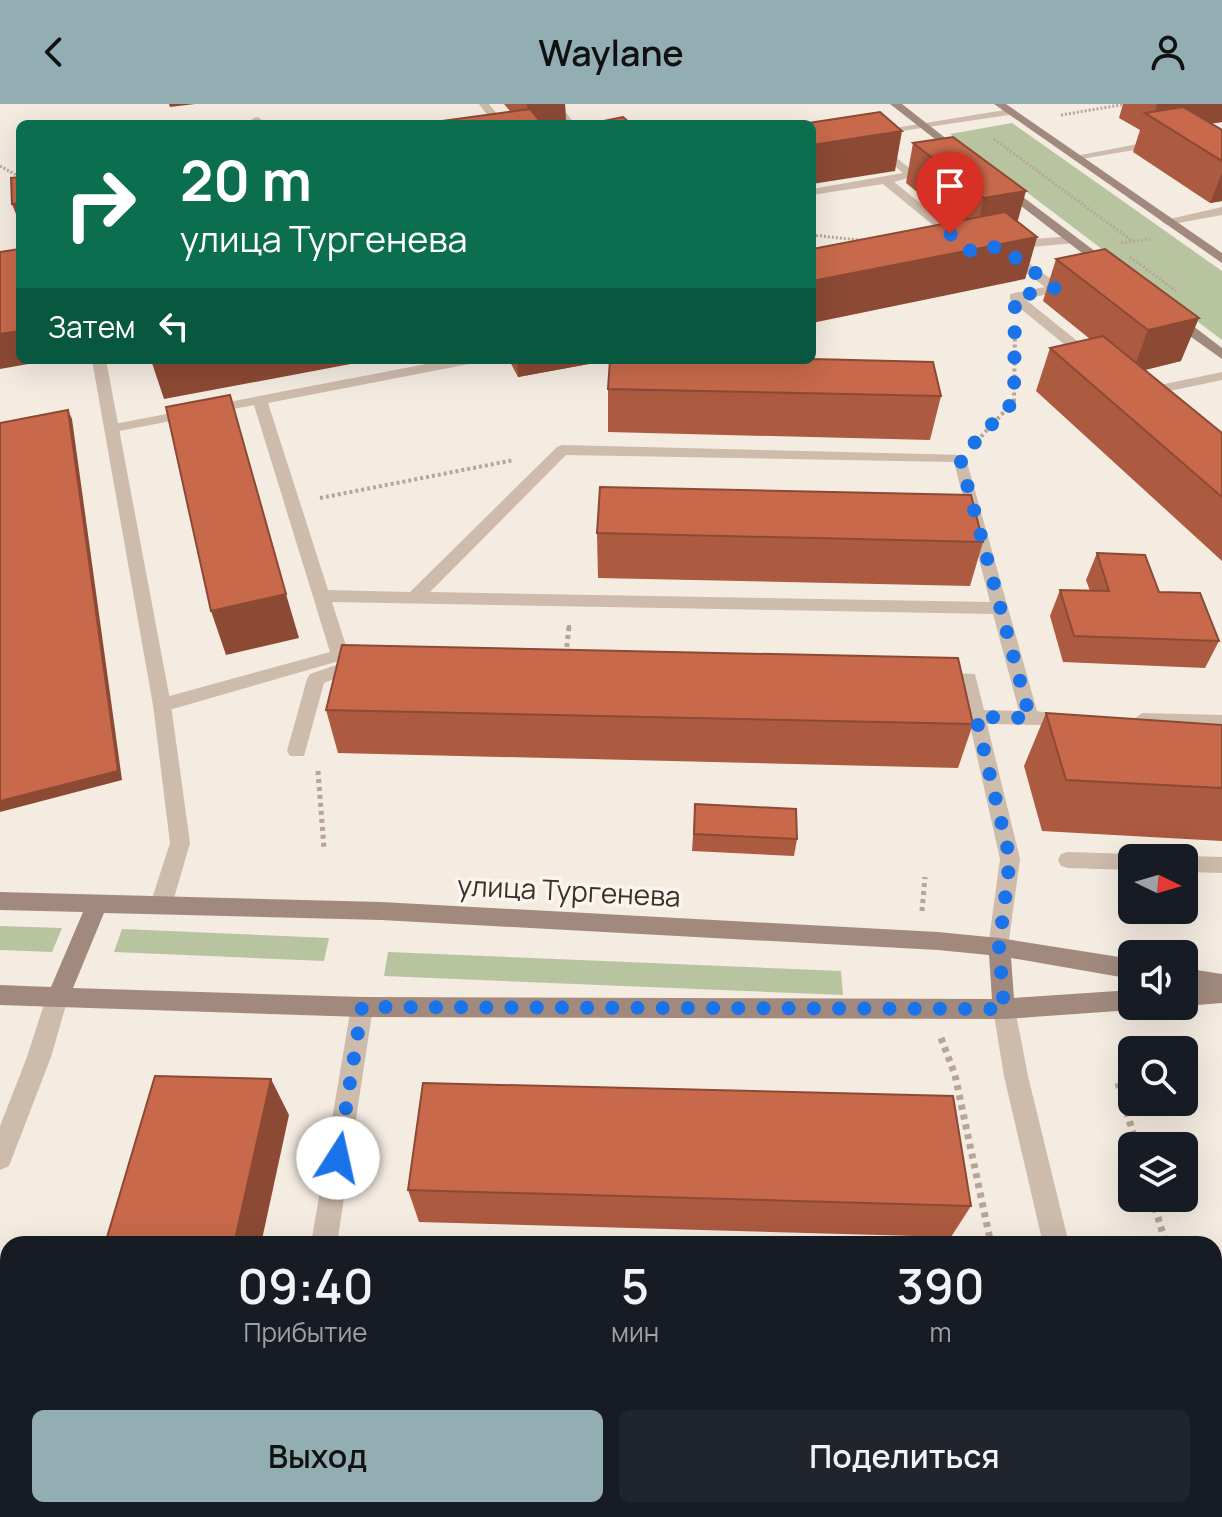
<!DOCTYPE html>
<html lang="ru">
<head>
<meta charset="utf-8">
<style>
	body { margin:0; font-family:Manrope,sans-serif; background:#20242c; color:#f1f3f6; height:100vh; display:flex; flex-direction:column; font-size:30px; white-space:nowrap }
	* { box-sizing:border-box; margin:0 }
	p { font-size:26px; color:#9ea1a6 }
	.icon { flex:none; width:44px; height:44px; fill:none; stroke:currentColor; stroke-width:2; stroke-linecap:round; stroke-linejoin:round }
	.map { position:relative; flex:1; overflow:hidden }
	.drawer { position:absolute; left:0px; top:1132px; width:1222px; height:282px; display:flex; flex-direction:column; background:#171b24; border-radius:24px 24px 0 0; box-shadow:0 8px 32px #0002 }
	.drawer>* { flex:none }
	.top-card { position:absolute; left:16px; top:16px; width:800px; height:244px; border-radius:12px; box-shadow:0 8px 32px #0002; background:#0b6e4f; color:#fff; overflow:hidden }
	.needle { width:52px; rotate:95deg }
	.buttons { position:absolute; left:1118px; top:740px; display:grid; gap:16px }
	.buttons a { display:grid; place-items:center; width:80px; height:80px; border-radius:12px; background:#171b24; box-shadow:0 8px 32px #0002; font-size:40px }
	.pin { position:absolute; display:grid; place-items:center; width:68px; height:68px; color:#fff; margin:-82px -34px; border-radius:50% 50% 50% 0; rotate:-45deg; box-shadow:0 0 8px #0007 }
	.pin .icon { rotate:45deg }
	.me { position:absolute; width:88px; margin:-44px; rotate:10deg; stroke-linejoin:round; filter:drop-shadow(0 0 6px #0008) }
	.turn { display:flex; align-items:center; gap:28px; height:168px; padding:0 32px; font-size:36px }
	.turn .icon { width:104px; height:104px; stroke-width:2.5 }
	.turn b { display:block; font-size:56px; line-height:68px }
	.then { display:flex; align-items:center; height:76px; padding:0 32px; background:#0003; gap:16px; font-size:30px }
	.eta { display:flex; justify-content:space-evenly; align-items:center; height:136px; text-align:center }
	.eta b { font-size:48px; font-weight:600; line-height:56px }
	.primary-button { display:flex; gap:16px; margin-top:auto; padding:16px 32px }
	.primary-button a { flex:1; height:92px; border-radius:12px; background:#92aeb2; color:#111; font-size:32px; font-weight:600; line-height:92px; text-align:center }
	.primary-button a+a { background:#20242c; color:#f1f3f6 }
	header { display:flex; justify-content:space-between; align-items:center; height:104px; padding:0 32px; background:#92aeb2; color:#111; font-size:36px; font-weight:600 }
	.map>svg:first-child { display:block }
	.green { fill:#b8c4a0 }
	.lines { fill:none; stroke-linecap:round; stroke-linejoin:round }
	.path-far3 { stroke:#b9a596; stroke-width:3; stroke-dasharray:2 2; stroke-linecap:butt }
	.path-far2 { stroke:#b9a596; stroke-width:4; stroke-dasharray:3 3; stroke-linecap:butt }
	.path-far1 { stroke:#b9a596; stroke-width:5; stroke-dasharray:4 4; stroke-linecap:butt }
	.path { stroke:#b9a596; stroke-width:7; stroke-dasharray:5 5; stroke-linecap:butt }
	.service { fill:#cdbbac; fill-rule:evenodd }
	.minor { fill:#cdbbac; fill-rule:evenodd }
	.secondary { fill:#a18a7d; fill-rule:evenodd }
	.wall { fill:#ac5a40 }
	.shaded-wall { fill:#8c4a34 }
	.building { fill:#c8694b; stroke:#8c4a34; stroke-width:2 }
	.route { stroke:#1a73e8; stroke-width:14; stroke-dasharray:0 25.2 }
	.labels { text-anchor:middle; stroke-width:7; stroke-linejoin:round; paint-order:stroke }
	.street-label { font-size:28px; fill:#3b302b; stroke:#fbf5ee }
</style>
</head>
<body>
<header><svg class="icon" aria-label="back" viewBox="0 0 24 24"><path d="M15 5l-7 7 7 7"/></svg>Waylane<svg class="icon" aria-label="person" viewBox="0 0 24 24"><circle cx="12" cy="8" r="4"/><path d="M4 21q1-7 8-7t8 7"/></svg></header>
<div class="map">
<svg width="1222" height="1413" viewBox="0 0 1222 1413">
	<rect width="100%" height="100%" fill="#f4ebe1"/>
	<g class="green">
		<path d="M1012 19 1222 167V236L950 30Z"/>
		<path d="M0 822 62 824 52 848 0 846Z"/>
		<path d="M122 825 329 834 324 857 114 848Z"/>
		<path d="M388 848 841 867 843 891 384 872Z"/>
	</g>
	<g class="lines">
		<g class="path-far3">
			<path d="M1061 11 1126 0"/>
			<path d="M994 35 1131 136"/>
			<path d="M0 62 20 73"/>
			<path d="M812 131 868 137"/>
			<path d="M1121 139 1150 135"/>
			<path d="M1130 153 1176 187"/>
		</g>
		<g class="path-far2">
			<path d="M977 337 1014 297 1015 226"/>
			<path d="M320 394 514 356"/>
			<path d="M569 524V521"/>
		</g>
		<g class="path-far1">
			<path d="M566 551 569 522"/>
			<path d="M318 667 324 745"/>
			<path d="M922 807 925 773"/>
		</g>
		<g class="path">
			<path d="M941 934 955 971 991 1140"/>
			<path d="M1118 979 1137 1042"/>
			<path d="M1152 1094 1166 1140"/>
			<path d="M1214 1303 1222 1330"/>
			<path d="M1072 1406 1075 1413"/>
		</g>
		<g class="service">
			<path d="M479 0H489L505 20H494Z"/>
			<path d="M549 0H559L575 20H564Z"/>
			<path d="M256 13 260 14 263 20H253L251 16Z"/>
			<path d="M1159 36 1163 37V41L1076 56 1070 53Z"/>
			<path d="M878 39 918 71 894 78 964 134V140H956L883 80 812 91V85L903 69 874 44V40Z"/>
			<path d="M1072 132 1078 136 1076 139 1009 145 1003 141 1009 137Z"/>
			<path d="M1007 144 1058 180 1076 178V184L1025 195 1096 252V258H1086L1010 196V190L1045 183 1003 151V145Z"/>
			<path d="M447 256H476L469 260 268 299 328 486 410 488 557 343 562 341 965 351 1037 607 1049 609 1051 614 1042 621 987 620 1020 755 1007 850 999 852 991 850 988 843 1000 755 961 581 936 580 927 574 936 568 975 570 984 606 1019 607 993 510 332 498 349 551 346 555 162 608 155 606 153 601 155 596 330 548 254 301 114 328 107 324 109 321ZM566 351 954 358 990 498 430 488Z"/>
			<path d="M1222 268V276L1141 293 1134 289 1141 285Z"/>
			<path d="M345 558 354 564 351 568 324 579 304 652H290L287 647 307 575 310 570Z"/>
			<path d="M1142 609 1222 611V625L1135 621 1133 616Z"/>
			<path d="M1068 748 1132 750 1140 754H1132V766L1068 764 1061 762 1058 756 1061 750Z"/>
			<path d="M1184 752 1222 753V769L1184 768V754H1177Z"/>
			<path d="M362 893 370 896 373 903 337 1140H311L351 903 354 896Z"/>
			<path d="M263 1406H293L291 1413H261Z"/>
			<path d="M790 1406H824L821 1413H787Z"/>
		</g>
		<g class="minor">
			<path d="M1011 5 1016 8 1015 10 875 31 870 28Z"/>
			<path d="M1222 103V111L1167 121 1161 117Z"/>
			<path d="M92 256H106L171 601 190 739 172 801 169 807 161 810 153 807 150 801 170 739 153 601Z"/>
			<path d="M57 884 65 887 68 894 51 953 9 1062 0 1066V1022L27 953 46 894 49 887Z"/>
			<path d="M1004 895 1012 898 1015 905 1028 972 1069 1140H1043L1004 972 993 905 996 898Z"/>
			<path d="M1107 1406H1137L1139 1413H1109Z"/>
		</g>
		<g class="secondary">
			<path d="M890 0H902L967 51 958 53Z"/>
			<path d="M994 0H1006L1222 149V159Z"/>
			<path d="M999 81H1007L1112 160V166H1104L999 85Z"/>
			<path d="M1166 209H1176L1222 244V255L1166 215Z"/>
			<path d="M0 788 381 798 938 828 999 834 1132 855V875L1011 854 1014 894 1132 886V902H1140L1132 906 1004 915 362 913 0 901V881L51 883 83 808 0 806ZM104 809 381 816 938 846 989 851 992 895 362 893 73 884Z"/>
			<path d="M1184 864 1222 870V899L1184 902Z"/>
		</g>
	</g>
	<g class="wall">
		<path d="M504 0H565L566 20 510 7Z"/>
		<path d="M1123 0H1222V18L1211 19 1222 26V97L1210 99 1133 48 1140 26 1119 14Z"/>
		<path d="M913 39 1037 133 1025 175 906 79Z"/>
		<path d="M1105 145 1181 257 1145 266 1222 329V457L1036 287 1050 244 1090 235 1043 197 1056 155Z"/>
		<path d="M509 256H812L941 292 930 336 608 328V285L610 256 518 273Z"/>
		<path d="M597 429 983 438 970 482 598 474Z"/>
		<path d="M1097 449 1159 488 1219 537 1205 564 1063 558 1050 512 1060 486 1090 487 1086 476Z"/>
		<path d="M326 606 973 620 958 664 338 649Z"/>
		<path d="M1046 609 1222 621V737L1042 727 1024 662Z"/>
		<path d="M695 700 797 735 794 752 692 747Z"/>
		<path d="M408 1086 971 1102 951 1133 419 1118Z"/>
	</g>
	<g class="shaded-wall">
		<path d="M169 0H195L170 3Z"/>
		<path d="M527 0H565L566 20H528Z"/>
		<path d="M1157 0H1222V18L1173 26 1153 14Z"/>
		<path d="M902 27 895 67 812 80V41Z"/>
		<path d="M1222 69V97L1210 99Z"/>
		<path d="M1026 87 1015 127 974 135 984 94Z"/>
		<path d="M20 99V120L12 100Z"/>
		<path d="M1037 133 1025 175 812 219V177Z"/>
		<path d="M1199 214 1181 257 1132 269 1148 226Z"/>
		<path d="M20 227V256H51L0 265V230Z"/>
		<path d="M151 256H372L164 295Z"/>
		<path d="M517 256H611L518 273Z"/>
		<path d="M68 306 72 315 122 676 0 708V697Z"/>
		<path d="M286 490 299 534 226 551 211 507Z"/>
		<path d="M271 975 289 1011 261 1140H234Z"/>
		<path d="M173 1406H205L203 1413H171Z"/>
	</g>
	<g class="building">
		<path d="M1183 3 1222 26V57L1145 9Z"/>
		<path d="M530 5 542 20H420Z"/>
		<path d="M880 8 902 27 812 41V20H802Z"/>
		<path d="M623 13 631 20H606L603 17Z"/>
		<path d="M953 33 1026 87 984 94 913 39Z"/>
		<path d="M20 73V99L12 100 11 74Z"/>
		<path d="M1005 108 1037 133 812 177V145Z"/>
		<path d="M20 145V227L0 230V148Z"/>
		<path d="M1105 145 1199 214 1148 226 1056 155Z"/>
		<path d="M1103 232 1222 329V393L1050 244Z"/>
		<path d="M812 255 933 258 941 292 608 285 610 256Z"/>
		<path d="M230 291 286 490 211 507 166 303Z"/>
		<path d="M68 306 118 667 0 697V319Z"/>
		<path d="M600 383 971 391 983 438 597 429Z"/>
		<path d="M1097 449 1145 451 1159 488 1200 489 1219 537 1074 532 1060 486 1109 487Z"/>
		<path d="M342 541 958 554 973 620 326 606Z"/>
		<path d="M1046 609 1222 621V684L1066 676Z"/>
		<path d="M695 700 796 705 797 735 694 730Z"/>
		<path d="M155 972 271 975 234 1140H105Z"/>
		<path d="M423 979 953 992 971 1102 408 1086Z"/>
		<path d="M26 1406H173L171 1413H24Z"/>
	</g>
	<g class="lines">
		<path class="route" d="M338 1054 362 903 1004 905 999 843 1010 755 976 613 1030 614 960 354 1014 297 1015 193 1055 184 1000 142 972 148 950 130"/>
	</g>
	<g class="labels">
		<g class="street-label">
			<text transform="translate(569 787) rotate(3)" y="10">улица Тургенева</text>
		</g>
	</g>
</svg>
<div class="buttons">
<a><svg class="needle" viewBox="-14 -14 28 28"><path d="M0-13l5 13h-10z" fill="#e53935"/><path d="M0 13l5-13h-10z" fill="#9ea1a6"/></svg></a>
<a><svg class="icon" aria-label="sound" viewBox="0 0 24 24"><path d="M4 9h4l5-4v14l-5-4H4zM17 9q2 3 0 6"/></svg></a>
<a><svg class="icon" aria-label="search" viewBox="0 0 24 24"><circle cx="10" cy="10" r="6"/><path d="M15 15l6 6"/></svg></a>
<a><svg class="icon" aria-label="layers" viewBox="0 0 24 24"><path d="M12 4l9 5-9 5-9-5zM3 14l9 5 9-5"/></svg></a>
</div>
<div class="pin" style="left:950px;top:130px;background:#d93025"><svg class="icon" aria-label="arrive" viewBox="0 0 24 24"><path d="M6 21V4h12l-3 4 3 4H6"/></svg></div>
<svg class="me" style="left:338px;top:1054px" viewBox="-20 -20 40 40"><circle r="19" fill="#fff"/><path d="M0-13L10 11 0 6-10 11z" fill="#1a73e8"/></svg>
<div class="top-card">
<div class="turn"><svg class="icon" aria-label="right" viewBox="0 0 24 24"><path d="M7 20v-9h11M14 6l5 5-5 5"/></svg><div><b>20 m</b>улица Тургенева</div></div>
<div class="then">Затем<svg class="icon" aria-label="left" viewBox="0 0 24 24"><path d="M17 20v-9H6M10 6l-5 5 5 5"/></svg></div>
</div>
<section class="drawer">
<div class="eta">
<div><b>09:40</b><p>Прибытие</p></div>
<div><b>5</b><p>мин</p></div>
<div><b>390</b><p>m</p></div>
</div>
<div class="primary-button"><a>Выход</a><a>Поделиться</a></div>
</section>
</div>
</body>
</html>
